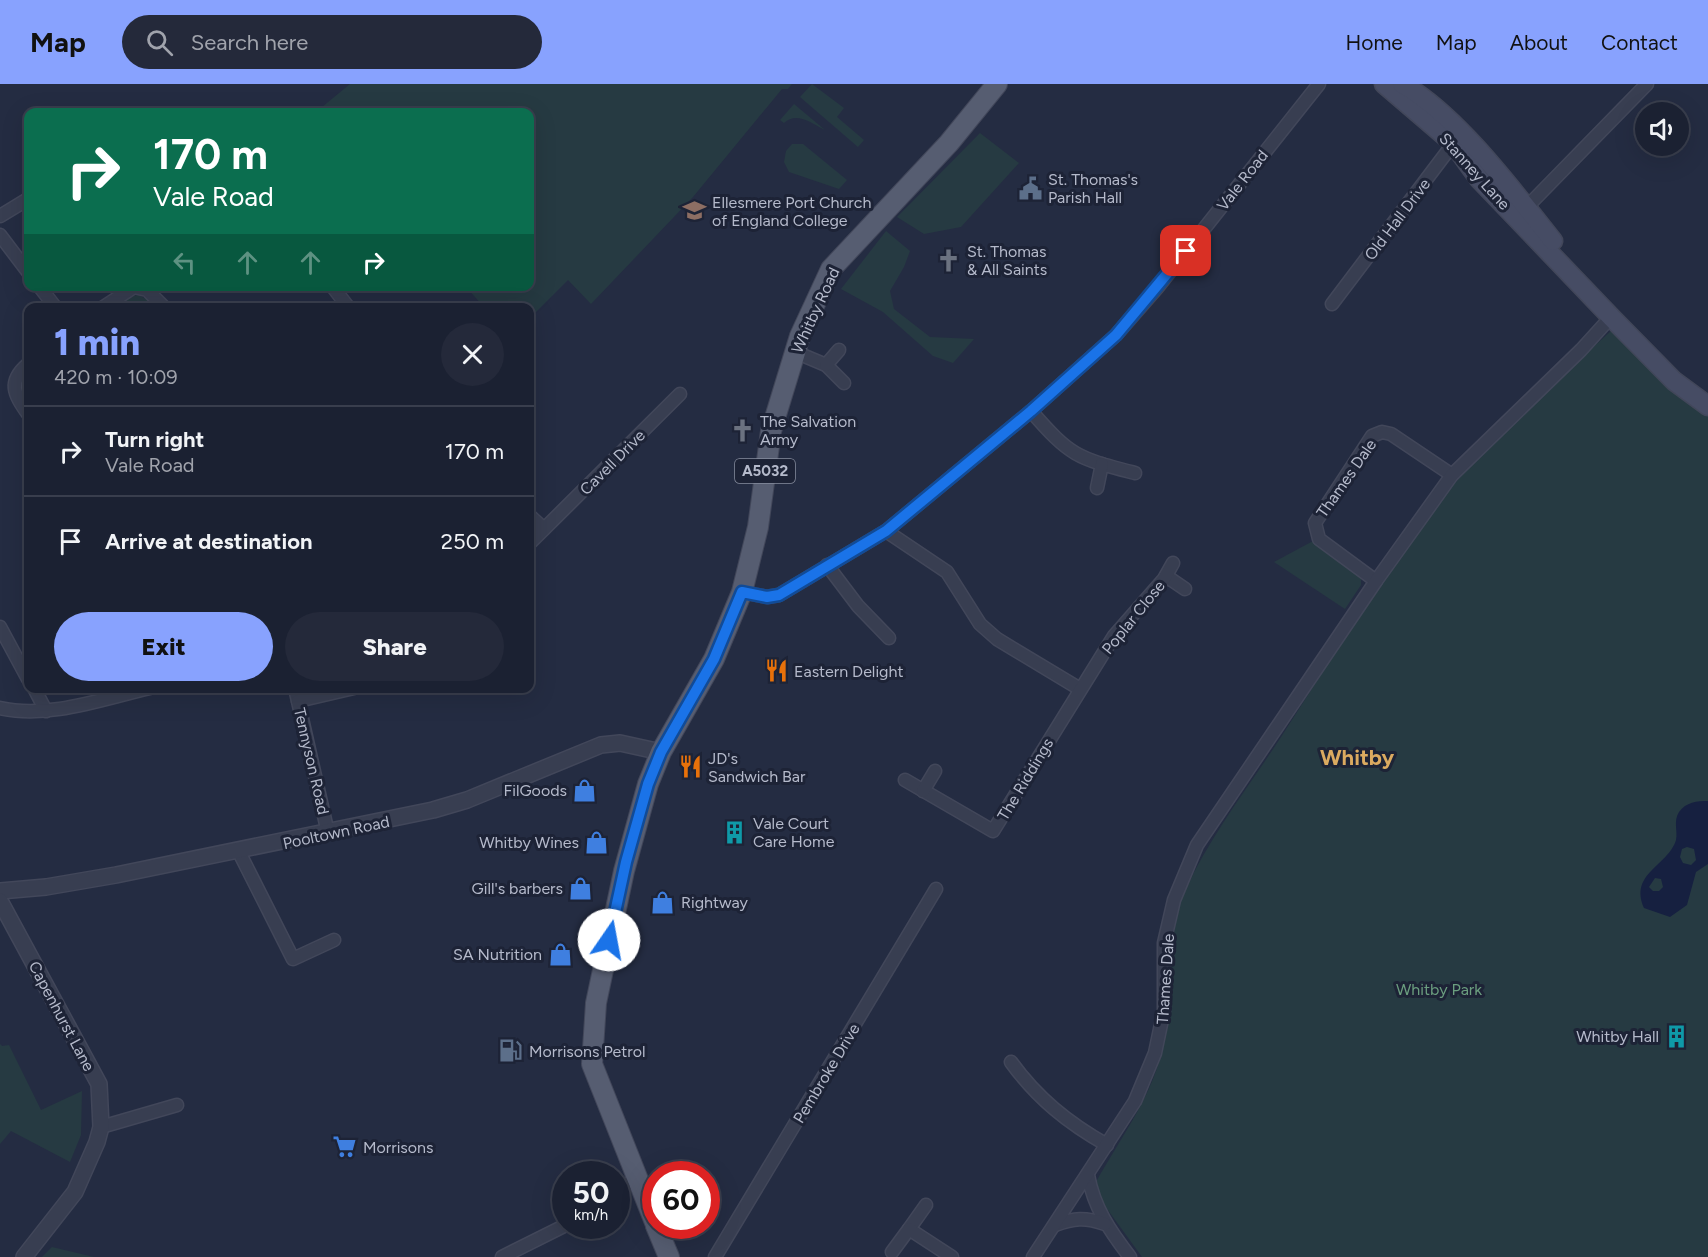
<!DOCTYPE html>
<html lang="en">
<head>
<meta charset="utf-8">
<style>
	body { margin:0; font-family:Figtree,sans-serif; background:#24293a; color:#f1f3f6; height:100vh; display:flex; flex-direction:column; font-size:22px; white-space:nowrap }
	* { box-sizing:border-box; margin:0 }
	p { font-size:20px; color:#a0a3ac }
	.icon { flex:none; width:33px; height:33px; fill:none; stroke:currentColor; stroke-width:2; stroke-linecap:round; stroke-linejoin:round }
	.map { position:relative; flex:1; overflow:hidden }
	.sheet { position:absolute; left:24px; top:219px; width:510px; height:390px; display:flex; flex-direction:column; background:#1b2132; border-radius:12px; box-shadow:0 6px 24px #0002,0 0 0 2px #393e4d }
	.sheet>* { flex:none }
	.top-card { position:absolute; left:24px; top:24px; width:510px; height:183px; border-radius:12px; box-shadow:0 6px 24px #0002,0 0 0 2px #393e4d; background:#0b6e4f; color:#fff; overflow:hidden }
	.fabs { position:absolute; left:1635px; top:18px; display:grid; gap:12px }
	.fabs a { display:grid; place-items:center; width:54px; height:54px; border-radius:50%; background:#1b2132; box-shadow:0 6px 24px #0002,0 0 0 2px #393e4d; font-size:30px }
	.speed { position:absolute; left:552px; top:1077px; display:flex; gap:12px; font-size:30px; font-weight:700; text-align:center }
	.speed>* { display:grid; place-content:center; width:78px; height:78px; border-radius:50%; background:#1b2132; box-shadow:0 6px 24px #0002,0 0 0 2px #393e4d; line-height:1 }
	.speed small { font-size:15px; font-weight:400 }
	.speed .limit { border:9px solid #d22; background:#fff; color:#111 }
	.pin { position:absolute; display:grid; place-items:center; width:51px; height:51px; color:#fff; margin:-26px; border-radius:12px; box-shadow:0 3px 9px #0006 }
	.me { position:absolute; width:66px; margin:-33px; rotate:12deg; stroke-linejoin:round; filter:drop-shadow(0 0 4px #0008) }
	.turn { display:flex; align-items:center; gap:21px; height:126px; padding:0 30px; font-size:27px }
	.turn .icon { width:78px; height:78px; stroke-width:2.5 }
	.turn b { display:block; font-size:42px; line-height:51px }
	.lanes { display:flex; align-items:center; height:57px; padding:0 30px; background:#0003; justify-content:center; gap:30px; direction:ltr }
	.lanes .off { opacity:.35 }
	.round { display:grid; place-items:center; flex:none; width:63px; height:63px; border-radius:32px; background:#24293a }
	.head { display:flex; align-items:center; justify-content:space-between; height:102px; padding:0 30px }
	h1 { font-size:36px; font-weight:800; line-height:45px; color:#88a2fe }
	.button { display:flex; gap:12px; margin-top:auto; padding:12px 30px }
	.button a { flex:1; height:69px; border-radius:36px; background:#88a2fe; color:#111; font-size:24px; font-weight:800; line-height:69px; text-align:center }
	.button a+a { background:#24293a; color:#f1f3f6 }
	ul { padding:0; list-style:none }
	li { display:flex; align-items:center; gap:18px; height:90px; padding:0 30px; border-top:2px solid #393e4d }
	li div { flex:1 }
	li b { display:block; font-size:22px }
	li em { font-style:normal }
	header { display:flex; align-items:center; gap:36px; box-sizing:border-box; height:84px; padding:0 30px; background:#88a2fe; color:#111 }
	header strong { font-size:28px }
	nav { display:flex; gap:33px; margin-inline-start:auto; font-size:21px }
	.search { width:420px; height:54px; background:#24293a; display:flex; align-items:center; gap:15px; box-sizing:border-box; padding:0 21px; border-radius:33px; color:#a0a3ac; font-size:22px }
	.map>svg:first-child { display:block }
	.green { fill:#263a42 }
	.water { fill:#162040; fill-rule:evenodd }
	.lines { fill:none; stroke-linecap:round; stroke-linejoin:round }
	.minor-casing { stroke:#42475a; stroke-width:15 }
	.tertiary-casing { stroke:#42475a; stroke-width:18 }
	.secondary-casing { stroke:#42475a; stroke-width:21 }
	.primary-casing { stroke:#42475a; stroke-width:22 }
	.minor { stroke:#383e51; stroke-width:12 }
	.tertiary { stroke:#383e51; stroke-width:15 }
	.secondary { stroke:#464c64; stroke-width:18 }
	.primary { stroke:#565d71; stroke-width:20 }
	.route-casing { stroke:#114b97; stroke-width:15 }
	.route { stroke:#1a73e8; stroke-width:10 }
	.labels { text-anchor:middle; stroke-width:6; stroke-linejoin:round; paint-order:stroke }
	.shield { fill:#1d2336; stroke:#878d9e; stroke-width:1.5 }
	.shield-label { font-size:15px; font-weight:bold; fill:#b5bacb }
	.street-label { font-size:16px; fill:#b5bacb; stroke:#1d2336 }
	.poi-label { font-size:16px; fill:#b5bacb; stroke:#1d2336; text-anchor:start }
	.park-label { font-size:16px; fill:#6b9e7f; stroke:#1d2336 }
	.district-label { font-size:22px; font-weight:bold; fill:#dbaa60; stroke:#1d2336 }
</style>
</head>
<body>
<header>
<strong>Map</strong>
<div class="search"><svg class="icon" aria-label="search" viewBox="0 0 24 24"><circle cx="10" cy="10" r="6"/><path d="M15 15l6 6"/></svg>Search here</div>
<nav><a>Home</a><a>Map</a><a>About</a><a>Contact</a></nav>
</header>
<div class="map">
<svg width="1708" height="1173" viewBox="0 0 1708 1173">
	<rect width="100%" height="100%" fill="#242c42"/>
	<g class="green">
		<path d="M350 0H792L788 5H782L693 113 591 220 568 196 530 234V224L484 223 466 203 530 202V28H316Z"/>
		<path d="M812 0 844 24 837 33 864 56 858 63 800 13Z"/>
		<path d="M794 20 825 46C812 39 796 27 784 39L780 36Z"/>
		<path d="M980 49 1019 79 961 143 924 150 897 133Z"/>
		<path d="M792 60H803L847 96 839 105 789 88 784 78 786 67Z"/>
		<path d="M886 147 910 167 904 183 890 207 894 225 930 253 974 255 953 279 933 272 883 228 841 205Z"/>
		<path d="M138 211 148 216 151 223 113 224 125 214Z"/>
		<path d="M1611 247 1670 299 1708 327V1173H1142L1102 1118 1096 1098C1121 1053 1155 1009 1164 957 1174 907 1164 852 1186 805 1211 750 1251 700 1283 650 1339 563 1393 471 1460 393 1506 340 1559 294 1611 247Z"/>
		<path d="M28 288V319L21 302Z"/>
		<path d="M1313 457 1361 492V501L1345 525 1274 478Z"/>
		<path d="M0 960 2 962 9 961 41 1026 82 1007 81 1051 70 1078 11 1047 0 1060Z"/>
		<path d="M52 1163 94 1173H42Z"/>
	</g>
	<path class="water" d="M1708 717V780L1696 788 1687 821 1670 833 1644 824C1629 789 1668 782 1676 756 1678 747 1673 737 1679 728 1686 718 1697 717 1708 717ZM1687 763 1694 765 1696 776 1691 781 1683 779 1680 773 1682 765ZM1655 794 1661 795 1663 803 1659 807H1653L1649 803Z"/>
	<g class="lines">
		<defs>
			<g id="minor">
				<path d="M1522 128 1647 0"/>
				<path d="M0 132 28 115"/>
				<path d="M0 151 28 188"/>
				<path d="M39 202 56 224"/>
				<path d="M332 202 349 224"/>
				<path d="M1332 220 1456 56"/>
				<path d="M102 224 134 203 147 206 165 224"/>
				<path d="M795 268 826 281 844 299"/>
				<path d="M28 280C7 298 14 310 28 330"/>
				<path d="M826 281 839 266"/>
				<path d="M1031 327C1071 373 1077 374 1135 389"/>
				<path d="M1097 404 1102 380"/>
				<path d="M530 432 544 445"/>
				<path d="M886 447 947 488 980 540 997 555 1080 605"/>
				<path d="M530 459 680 310"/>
				<path d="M827 481 858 522 889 554"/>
				<path d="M1166 492 1185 505"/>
				<path d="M1376 497 1319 455 1315 439 1372 352 1382 348 1391 350 1452 391"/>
				<path d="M742 508 767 513 779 511 886 447 1031 327 1116 251 1157 204 1319 0"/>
				<path d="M0 543 28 595"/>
				<path d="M34 604 46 627"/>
				<path d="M295 604 328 749"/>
				<path d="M298 617 354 604"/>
				<path d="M0 624C49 635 102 615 150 604"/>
				<path d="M905 696 993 747 1114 552 1164 495 1173 479"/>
				<path d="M923 707 935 687"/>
				<path d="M239 768 293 875 334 856"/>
				<path d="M1011 978C1037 1014 1068 1039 1107 1061"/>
				<path d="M101 1043 177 1021"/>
				<path d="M1088 1091C1094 1124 1110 1147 1130 1173"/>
				<path d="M616 1103 637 1097"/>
				<path d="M1055 1141C1074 1134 1085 1133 1105 1140"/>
				<path d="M909 1145 926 1121"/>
				<path d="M892 1168 909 1145 952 1173"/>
				<path d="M502 1173 566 1141"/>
				<path d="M715 1173 936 805"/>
				<path d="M1033 1173 1135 1017 1155 969 1164 926V859L1174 816 1197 761 1376 497 1452 391 1581 266 1611 233"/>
			</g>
			<g id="tertiary">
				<path d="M0 807 46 803 116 791 433 726 467 716 601 661 620 659 661 668"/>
				<path d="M0 817 99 1000 101 1043 97 1058 75 1108 24 1173"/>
			</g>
			<g id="secondary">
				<path d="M1384 0 1453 59 1479 95 1611 233 1674 297 1708 322"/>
				<path d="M1402 0C1456 30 1514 108 1553 157"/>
			</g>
			<g id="primary">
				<path d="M656 1141 592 980 596 919 624 787 648 700 661 668 714 575 742 508 758 443 771 347 800 252 831 185 949 59 997 0"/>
				<path d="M656 1142 669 1173"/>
			</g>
		</defs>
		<use href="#minor" class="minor-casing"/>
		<use href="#tertiary" class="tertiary-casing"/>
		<use href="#secondary" class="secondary-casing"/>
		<use href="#primary" class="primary-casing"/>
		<use href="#minor" class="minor"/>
		<use href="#tertiary" class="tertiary"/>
		<use href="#secondary" class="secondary"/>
		<use href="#primary" class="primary"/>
	</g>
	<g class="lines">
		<defs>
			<path id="route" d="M609 856 626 778 648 700 661 668 714 575 742 508 767 513 779 511 886 447 1031 327 1116 251 1186 167"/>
		</defs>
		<use href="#route" class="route-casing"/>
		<use href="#route" class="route"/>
	</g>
	<defs>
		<symbol id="civic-bare" viewBox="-9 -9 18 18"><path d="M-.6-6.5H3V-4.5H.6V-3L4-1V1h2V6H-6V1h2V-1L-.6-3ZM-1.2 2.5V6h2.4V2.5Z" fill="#5c6f8a" stroke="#1d2336" stroke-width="2.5" paint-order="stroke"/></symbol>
		<symbol id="school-bare" viewBox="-9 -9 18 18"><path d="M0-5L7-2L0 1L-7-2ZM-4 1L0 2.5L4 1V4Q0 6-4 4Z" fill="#8d6e63" stroke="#1d2336" stroke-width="2.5" paint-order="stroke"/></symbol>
		<symbol id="church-bare" viewBox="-9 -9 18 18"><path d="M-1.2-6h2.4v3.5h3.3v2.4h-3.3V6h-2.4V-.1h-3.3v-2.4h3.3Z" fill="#6b7280" stroke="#1d2336" stroke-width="2.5" paint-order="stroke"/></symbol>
		<symbol id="restaurant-bare" viewBox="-9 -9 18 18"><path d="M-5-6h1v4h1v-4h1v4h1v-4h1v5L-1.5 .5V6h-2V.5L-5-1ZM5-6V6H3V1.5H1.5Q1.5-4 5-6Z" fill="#e8710a" stroke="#1d2336" stroke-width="2.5" paint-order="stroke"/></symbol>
		<symbol id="shop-bare" viewBox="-9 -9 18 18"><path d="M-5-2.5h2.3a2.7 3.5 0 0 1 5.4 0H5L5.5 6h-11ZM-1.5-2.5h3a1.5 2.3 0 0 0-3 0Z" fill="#3f7fe0" stroke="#1d2336" stroke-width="2.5" paint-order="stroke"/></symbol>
		<symbol id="building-bare" viewBox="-9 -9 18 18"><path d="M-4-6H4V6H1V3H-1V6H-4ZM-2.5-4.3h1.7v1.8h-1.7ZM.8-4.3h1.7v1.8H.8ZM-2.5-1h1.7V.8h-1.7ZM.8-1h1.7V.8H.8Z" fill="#0f9aa8" stroke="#1d2336" stroke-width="2.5" paint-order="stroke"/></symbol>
		<symbol id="fuel-bare" viewBox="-9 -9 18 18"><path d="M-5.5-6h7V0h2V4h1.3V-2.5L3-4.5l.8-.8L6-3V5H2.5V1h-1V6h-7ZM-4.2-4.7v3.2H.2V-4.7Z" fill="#5c6f8a" stroke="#1d2336" stroke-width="2.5" paint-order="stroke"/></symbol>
		<symbol id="supermarket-bare" viewBox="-9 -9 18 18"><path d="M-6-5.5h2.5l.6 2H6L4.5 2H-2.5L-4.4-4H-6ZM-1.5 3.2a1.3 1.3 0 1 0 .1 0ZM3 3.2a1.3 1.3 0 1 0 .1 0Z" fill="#3f7fe0" stroke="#1d2336" stroke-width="2.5" paint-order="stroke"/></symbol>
	</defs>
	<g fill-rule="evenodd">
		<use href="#civic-bare" x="1014" y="88" width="33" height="33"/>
		<use href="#school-bare" x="678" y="110" width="33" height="33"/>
		<use href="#church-bare" x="932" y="160" width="33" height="33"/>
		<use href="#church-bare" x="726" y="330" width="33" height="33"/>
		<use href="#restaurant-bare" x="760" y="570" width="33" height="33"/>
		<use href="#restaurant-bare" x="674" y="666" width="33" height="33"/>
		<use href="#shop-bare" x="568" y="690" width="33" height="33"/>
		<use href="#building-bare" x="718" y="732" width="33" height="33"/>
		<use href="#shop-bare" x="580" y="742" width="33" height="33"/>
		<use href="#shop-bare" x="564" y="788" width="33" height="33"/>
		<use href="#shop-bare" x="646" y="802" width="33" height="33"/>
		<use href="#shop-bare" x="544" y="854" width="33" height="33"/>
		<use href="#building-bare" x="1660" y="936" width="33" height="33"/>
		<use href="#fuel-bare" x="494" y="950" width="33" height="33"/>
		<use href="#supermarket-bare" x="328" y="1046" width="33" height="33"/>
	</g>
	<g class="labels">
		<rect class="shield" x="735" y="375" width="60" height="24" rx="4.5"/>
		<g class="shield-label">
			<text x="765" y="392">A5032</text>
		</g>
		<g class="street-label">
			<text transform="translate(1475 87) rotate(48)" y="6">Stanney Lane</text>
			<text transform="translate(1242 96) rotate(-52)" y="6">Vale Road</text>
			<text transform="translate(1397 135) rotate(-53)" y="6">Old Hall Drive</text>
			<text transform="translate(815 226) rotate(-65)" y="6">Whitby Road</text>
			<text transform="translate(612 378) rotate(-45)" y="6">Cavell Drive</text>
			<text transform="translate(1346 394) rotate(-55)" y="6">Thames Dale</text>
			<text transform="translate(1133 533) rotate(-51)" y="6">Poplar Close</text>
			<text transform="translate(312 677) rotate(77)" y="6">Tennyson Road</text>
			<text transform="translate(1025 695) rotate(-59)" y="6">The Riddings</text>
			<text transform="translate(336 748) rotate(-12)" y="6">Pooltown Road</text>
			<text transform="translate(1165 895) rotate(-86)" y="6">Thames Dale</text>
			<text transform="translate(62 932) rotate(62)" y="6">Capenhurst Lane</text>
			<text transform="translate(826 989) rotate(-59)" y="6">Pembroke Drive</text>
		</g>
		<g class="poi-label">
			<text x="1048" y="101">St. Thomas's<tspan x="1048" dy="18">Parish Hall</tspan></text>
			<text x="712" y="124">Ellesmere Port Church<tspan x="712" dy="18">of England College</tspan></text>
			<text x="967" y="173">St. Thomas<tspan x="967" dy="18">&amp; All Saints</tspan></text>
			<text x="760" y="343">The Salvation<tspan x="760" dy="18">Army</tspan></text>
			<text x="794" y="593">Eastern Delight</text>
			<text x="708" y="680">JD's<tspan x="708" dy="18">Sandwich Bar</tspan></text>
			<text x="567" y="712" text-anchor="end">FilGoods</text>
			<text x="753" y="745">Vale Court<tspan x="753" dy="18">Care Home</tspan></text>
			<text x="579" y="764" text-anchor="end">Whitby Wines</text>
			<text x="563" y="810" text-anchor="end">Gill's barbers</text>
			<text x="681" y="824">Rightway</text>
			<text x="542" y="876" text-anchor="end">SA Nutrition</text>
			<text x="1659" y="958" text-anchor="end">Whitby Hall</text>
			<text x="529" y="973">Morrisons Petrol</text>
			<text x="363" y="1069">Morrisons</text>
		</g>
		<g class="park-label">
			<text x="1439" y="911">Whitby Park</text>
		</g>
		<g class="district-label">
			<text x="1357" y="681">Whitby</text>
		</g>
	</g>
</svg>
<div class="fabs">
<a><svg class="icon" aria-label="sound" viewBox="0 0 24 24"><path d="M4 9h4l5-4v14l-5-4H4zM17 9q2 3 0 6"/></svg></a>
</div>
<div class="speed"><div>50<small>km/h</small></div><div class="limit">60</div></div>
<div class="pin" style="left:1186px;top:167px;background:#d93025"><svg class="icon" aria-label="arrive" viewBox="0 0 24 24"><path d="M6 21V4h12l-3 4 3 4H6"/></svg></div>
<svg class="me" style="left:609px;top:856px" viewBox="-20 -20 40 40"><circle r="19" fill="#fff"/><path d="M0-13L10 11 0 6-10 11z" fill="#1a73e8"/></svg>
<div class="top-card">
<div class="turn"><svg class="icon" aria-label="right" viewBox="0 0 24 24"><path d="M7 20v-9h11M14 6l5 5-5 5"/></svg><div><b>170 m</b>Vale Road</div></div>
<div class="lanes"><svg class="icon off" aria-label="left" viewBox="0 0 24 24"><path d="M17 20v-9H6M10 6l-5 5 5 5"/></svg><svg class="icon off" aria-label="ahead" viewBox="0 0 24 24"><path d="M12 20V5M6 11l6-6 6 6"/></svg><svg class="icon off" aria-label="ahead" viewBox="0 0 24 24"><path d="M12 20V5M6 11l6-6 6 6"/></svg><svg class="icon" aria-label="right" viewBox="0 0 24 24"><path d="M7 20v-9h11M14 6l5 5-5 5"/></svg></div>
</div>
<section class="sheet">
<div class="head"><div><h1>1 min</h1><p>420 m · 10:09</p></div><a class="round"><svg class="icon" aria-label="close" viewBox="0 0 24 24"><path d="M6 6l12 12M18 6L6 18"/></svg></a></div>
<ul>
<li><svg class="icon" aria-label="right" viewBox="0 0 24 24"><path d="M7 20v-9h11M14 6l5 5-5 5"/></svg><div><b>Turn right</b><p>Vale Road</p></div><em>170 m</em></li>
<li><svg class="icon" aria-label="arrive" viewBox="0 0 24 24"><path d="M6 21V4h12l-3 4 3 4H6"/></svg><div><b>Arrive at destination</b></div><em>250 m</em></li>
</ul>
<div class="button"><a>Exit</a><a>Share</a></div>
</section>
</div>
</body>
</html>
